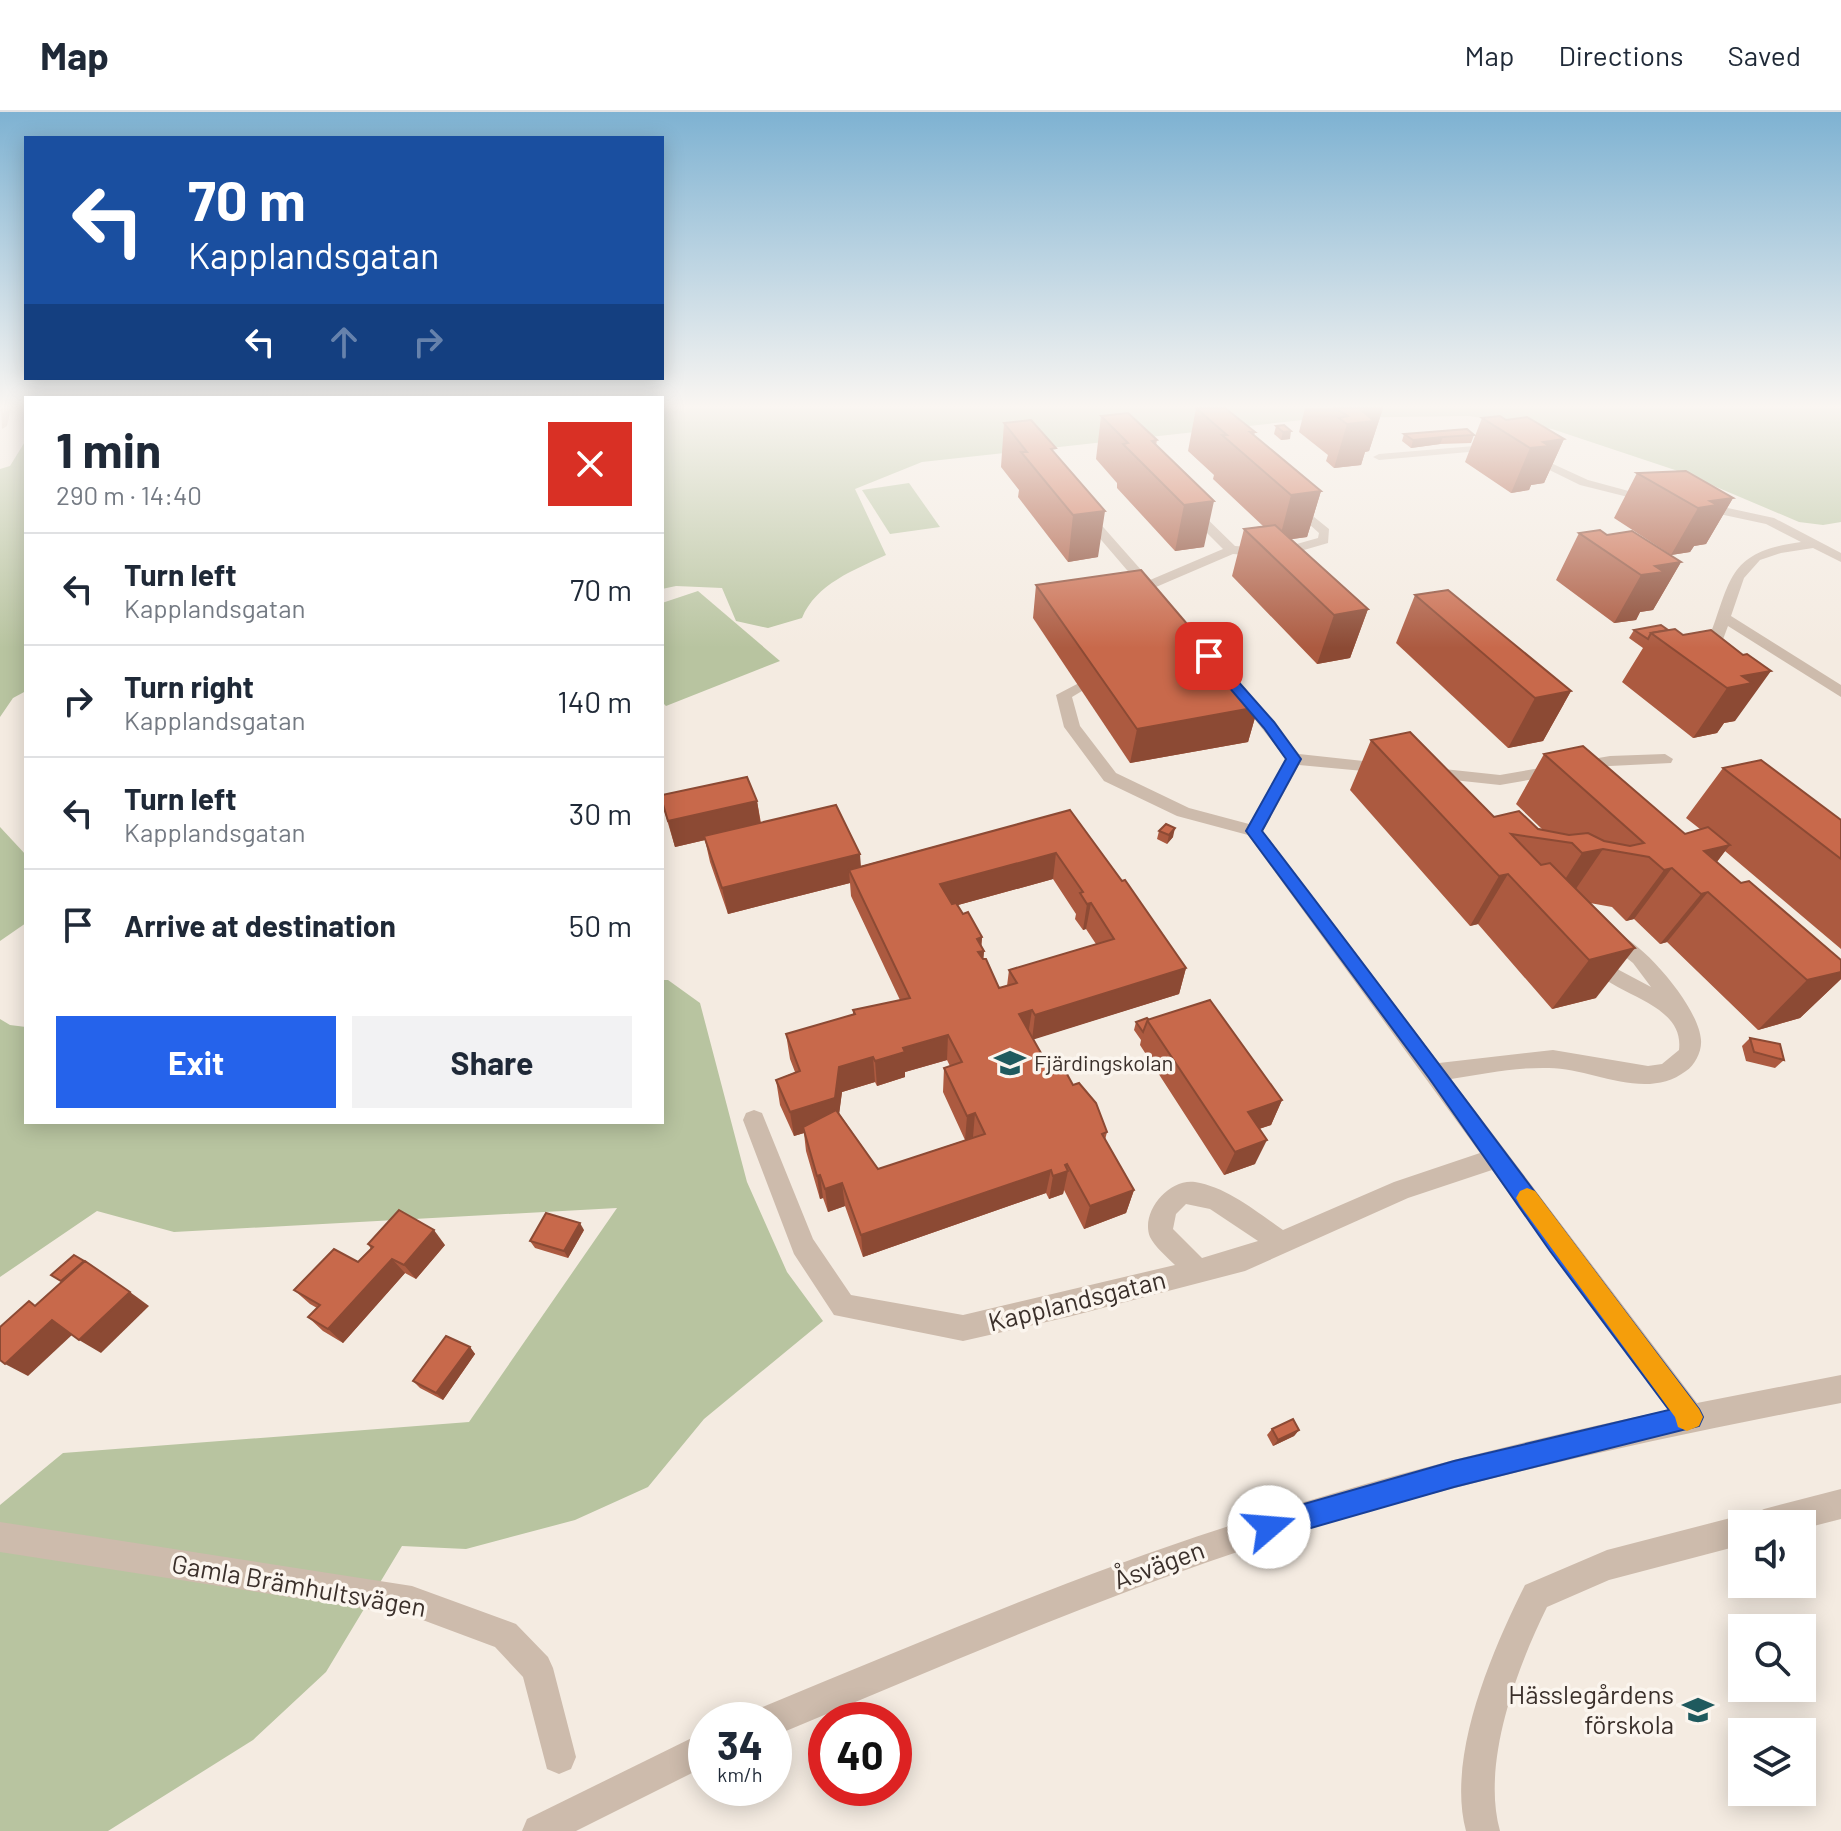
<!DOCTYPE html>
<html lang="en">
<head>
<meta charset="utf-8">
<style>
	body { margin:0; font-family:Barlow,sans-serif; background:#f2f2f3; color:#1f2937; height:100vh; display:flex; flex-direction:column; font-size:30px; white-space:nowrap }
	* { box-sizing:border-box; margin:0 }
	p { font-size:26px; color:#747a83 }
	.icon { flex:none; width:44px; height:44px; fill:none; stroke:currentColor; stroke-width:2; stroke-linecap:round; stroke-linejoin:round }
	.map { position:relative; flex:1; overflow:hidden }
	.drawer { position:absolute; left:24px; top:284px; width:640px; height:728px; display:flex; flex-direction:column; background:#fff; border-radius:0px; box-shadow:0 4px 20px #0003 }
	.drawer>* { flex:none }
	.banner { position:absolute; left:24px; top:24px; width:640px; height:244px; border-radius:0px; box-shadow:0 4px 20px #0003; background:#1a4fa0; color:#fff; overflow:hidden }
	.tools { position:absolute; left:1728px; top:1398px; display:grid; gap:16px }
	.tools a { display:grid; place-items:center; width:88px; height:88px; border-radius:0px; background:#fff; box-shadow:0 4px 20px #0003; font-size:40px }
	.speed { position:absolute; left:688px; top:1590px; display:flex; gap:16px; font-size:40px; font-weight:700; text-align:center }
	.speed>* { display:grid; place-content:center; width:104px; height:104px; border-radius:50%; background:#fff; box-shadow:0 4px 20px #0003; line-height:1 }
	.speed small { font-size:20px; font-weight:400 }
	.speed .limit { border:12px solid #d22; background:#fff; color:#111 }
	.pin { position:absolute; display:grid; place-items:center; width:68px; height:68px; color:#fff; margin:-34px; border-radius:16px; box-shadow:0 4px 12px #0006 }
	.me { position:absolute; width:88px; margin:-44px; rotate:72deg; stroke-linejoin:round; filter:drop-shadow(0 0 6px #0008) }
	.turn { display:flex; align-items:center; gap:28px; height:168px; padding:0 32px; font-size:36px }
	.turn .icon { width:104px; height:104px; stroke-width:2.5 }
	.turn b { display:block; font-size:56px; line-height:68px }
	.lanes { display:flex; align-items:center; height:76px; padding:0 32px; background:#0003; justify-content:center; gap:40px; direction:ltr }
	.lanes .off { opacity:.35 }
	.round { display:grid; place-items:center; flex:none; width:84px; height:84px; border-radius:0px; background:#f2f2f3 }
	.summary { display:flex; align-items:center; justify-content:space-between; height:136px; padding:0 32px }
	h1 { font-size:48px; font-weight:700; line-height:60px }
	.primary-button { display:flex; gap:16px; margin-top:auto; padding:16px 32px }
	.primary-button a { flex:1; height:92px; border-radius:0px; background:#2563eb; color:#fff; font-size:32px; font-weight:700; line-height:92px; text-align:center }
	.primary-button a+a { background:#f2f2f3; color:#1f2937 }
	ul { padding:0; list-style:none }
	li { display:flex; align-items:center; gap:24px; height:112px; padding:0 32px; border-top:2px solid #e0e1e3 }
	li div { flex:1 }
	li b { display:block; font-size:30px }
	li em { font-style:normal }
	header { display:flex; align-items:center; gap:48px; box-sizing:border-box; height:112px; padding:0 40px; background:#fff; border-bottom:2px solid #e0e1e3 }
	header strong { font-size:38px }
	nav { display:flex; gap:44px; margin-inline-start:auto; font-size:28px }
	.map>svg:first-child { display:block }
	.green { fill:#b8c4a0 }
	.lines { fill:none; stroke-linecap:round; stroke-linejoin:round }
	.minor { fill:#cdbbac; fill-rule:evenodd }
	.wall { fill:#ac5a40; fill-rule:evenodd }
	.shaded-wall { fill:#8c4a34 }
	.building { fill:#c8694b; stroke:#8c4a34; stroke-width:2; fill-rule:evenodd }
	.route { fill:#2563eb; stroke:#184099; stroke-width:2 }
	.slow { fill:#f59e0b }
	.labels { text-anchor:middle; stroke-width:7; stroke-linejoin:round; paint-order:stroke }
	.poi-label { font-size:22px; fill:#3b302b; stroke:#fbf5ee; text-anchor:start }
	.near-street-label { font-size:26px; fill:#3b302b; stroke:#fbf5ee }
	.near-poi-label { font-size:26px; fill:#3b302b; stroke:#fbf5ee; text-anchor:end }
</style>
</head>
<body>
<header>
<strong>Map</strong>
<nav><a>Map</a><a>Directions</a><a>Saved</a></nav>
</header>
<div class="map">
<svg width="1841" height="1719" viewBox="0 0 1841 1719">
	<rect width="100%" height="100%" fill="#f4ebe1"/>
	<g class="green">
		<path d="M662 296H1841V410L1823 413 1799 410 1681 360 1552 317 1469 304 1321 306 922 350 855 377 886 443C854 458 816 472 802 506L768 516 736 509 722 476 676 474 662 477Z"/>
		<path d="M26 328V579L13 586 0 605V357L10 354Z"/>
		<path d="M909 371 940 415 890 422 862 378Z"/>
		<path d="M698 479 780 549 666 594 662 590V491Z"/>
		<path d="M0 715 26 743V811L0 829Z"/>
		<path d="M662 868H668L700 891 747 1070 787 1160 823 1209 704 1307 648 1375 575 1408 466 1437 402 1434 326 1560 253 1628 108 1719H0V1393L63 1341 469 1310 617 1096 174 1120 97 1099 0 1165V907L10 913 26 915V1010H662Z"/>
	</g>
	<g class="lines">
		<g class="minor">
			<path d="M1 296H11L7 314 2 317Z"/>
			<path d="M1498 332 1504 335 1502 337 1379 348 1373 345 1379 342Z"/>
			<path d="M1529 341 1588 368 1658 387 1652 391 1580 373 1525 346 1523 344Z"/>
			<path d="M1293 388 1329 417 1328 431 1280 445 1233 442 1156 475 1168 489 1161 493 1156 492 1079 402 1089 399 1150 468 1223 437 1188 402V396H1196L1235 434 1279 437 1318 426 1319 421 1287 392Z"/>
			<path d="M1700 390 1774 406 1841 441V450L1813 436 1781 441 1760 448 1744 466 1731 504 1841 573V585L1728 514 1722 530 1733 540V546H1723L1707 531C1732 470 1724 440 1801 430L1766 412 1696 397 1694 394Z"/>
			<path d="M1079 571 1087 576 1072 585 1080 614 1116 661 1189 696 1249 712 1286 647 1235 582V576H1245L1299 642 1391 652 1393 656 1385 661 1299 653 1263 719 1439 951 1553 938 1648 954 1662 952 1679 938C1685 887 1606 885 1583 846L1586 841H1600L1619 858 1651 875 1633 851 1600 825 1610 818C1641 827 1699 895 1701 928 1702 939 1695 953 1686 959 1645 990 1592 956 1549 956 1516 955 1483 962 1451 967L1697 1291 1841 1263V1291C1658 1326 1477 1365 1299 1420 1119 1476 948 1552 774 1624V1608H756L760 1596C913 1533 1066 1467 1223 1416 1369 1367 1517 1330 1668 1298L1492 1058 1408 1086 1245 1159 1068 1205 963 1229 834 1203 794 1142 743 1008 746 1001 754 998 762 1001 813 1127 851 1183 963 1203 1175 1153C1167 1145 1155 1135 1150 1125 1140 1100 1169 1066 1195 1070 1227 1075 1257 1100 1283 1118L1394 1070 1480 1041 1248 723 1177 704 1104 669 1064 615 1056 583ZM1186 1092 1210 1097 1258 1129 1202 1146 1173 1117 1176 1102Z"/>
			<path d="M1665 642 1673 647 1671 651 1610 654 1500 673 1425 665 1417 660 1425 655 1500 663 1610 644Z"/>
			<path d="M1841 1377V1407L1802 1417V1412H1742V1433L1609 1468 1547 1495C1517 1556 1481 1651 1500 1719H1466C1446 1645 1492 1539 1525 1473L1607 1438 1742 1403 1751 1407 1754 1402 1764 1397Z"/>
			<path d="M0 1410 412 1474 516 1512 548 1545 553 1556 576 1645 571 1657 559 1662 547 1657 523 1565 495 1535 412 1504 0 1440Z"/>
			<path d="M706 1619V1654L576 1719H522L527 1707Z"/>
		</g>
	</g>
	<g class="wall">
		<path d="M1196 296 1255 320 1254 324 1321 379 1307 425 1291 427 1368 497 1350 546 1317 552 1232 464 1244 417 1263 414 1213 367 1214 363 1188 339Z"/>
		<path d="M1305 296H1383L1369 339 1365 340 1361 353 1334 356 1326 349 1328 343 1299 320Z"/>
		<path d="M1101 304 1157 328 1156 333 1204 435 1175 439 1117 376V371L1096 347Z"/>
		<path d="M1482 306 1506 308 1564 327 1544 371 1531 373 1529 378 1511 381 1465 350Z"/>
		<path d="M1004 311 1056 343 1098 445 1068 450 1018 385 1019 378 1001 355Z"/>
		<path d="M1284 313 1290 327 1281 328 1274 322 1276 314Z"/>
		<path d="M1404 322 1474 323 1471 331 1440 332 1411 336 1402 329Z"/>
		<path d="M1637 361 1733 386 1706 432 1694 434 1690 440 1671 443 1614 406Z"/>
		<path d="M1579 421 1607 423 1681 450 1653 498 1640 500 1636 508 1614 511 1556 468Z"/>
		<path d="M1036 473 1258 595 1248 630 1130 651 1033 506Z"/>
		<path d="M1415 483 1571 579 1543 629 1508 636 1396 531Z"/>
		<path d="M1634 518H1668L1743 543 1735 609 1724 611 1717 621 1693 626 1622 570 1643 536 1629 526Z"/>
		<path d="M1371 628 1494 705 1542 717 1516 692 1544 642 1685 722 1700 717 1686 706 1723 656 1841 708V837L1725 739 1717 750 1741 771 1841 848V867L1800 906 1758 918 1667 830 1660 832 1634 807 1626 809 1612 795 1590 791 1596 886 1552 897 1478 812 1470 814 1350 678Z"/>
		<path d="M757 689 761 711 861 754 1070 698 1186 856 1179 882 1033 927 1050 957 1073 973 1107 1020 1105 1028 1134 1078 1126 1101 1084 1117 1064 1078 1063 1082 1049 1087 1046 1081 863 1145 845 1094 828 1100 823 1086 820 1087 806 1039 804 1021 794 1024 780 993 776 968 795 960 790 947 786 922 853 903V898L900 888 851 784 850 771 728 802 710 750 705 728 675 735 662 691ZM1053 767 1076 802 1075 807 1083 818 1086 817 1096 832 1009 858 1007 874 999 876 983 847 984 839 981 835 982 825 963 802 958 793ZM947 948 950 954 944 956 943 980 965 1028 878 1057 839 1001 842 980 875 970 877 974 905 965V960Z"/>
		<path d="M1159 719 1173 725 1167 732 1157 727Z"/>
		<path d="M1147 906 1282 988 1271 1013 1259 1017 1255 1052 1224 1063 1140 933 1141 928 1134 918 1136 910Z"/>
		<path d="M1750 926 1784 948 1775 956 1746 949 1742 934Z"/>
		<path d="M584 1118 568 1146 535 1136 530 1129Z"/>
		<path d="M368 1132 445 1133 416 1167 405 1161 343 1231 323 1219 308 1205 317 1196 310 1192 294 1178 358 1150 371 1137Z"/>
		<path d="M470 1235 475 1242 443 1288 420 1276 413 1269Z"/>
		<path d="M1272 1317 1299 1318 1294 1324 1273 1334 1267 1323Z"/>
	</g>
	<g class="shaded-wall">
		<path d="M1383 296 1369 339 1365 340 1361 353 1334 356 1347 312 1362 299Z"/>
		<path d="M1291 319 1290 327 1281 328 1283 320Z"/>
		<path d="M1443 325 1440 332 1411 336 1413 328Z"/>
		<path d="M1564 327 1544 371 1531 373 1529 378 1511 381 1530 336 1543 330Z"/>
		<path d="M1321 379 1307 425 1279 429 1291 383Z"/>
		<path d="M1733 386 1706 432 1694 434 1690 440 1671 443 1698 396 1710 389Z"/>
		<path d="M1214 389 1204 435 1175 439 1184 393Z"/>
		<path d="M1105 399 1098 445 1068 450 1073 403Z"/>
		<path d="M1681 450 1653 498 1640 500 1636 508 1614 511 1641 463 1655 454Z"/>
		<path d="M1368 497 1350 546 1317 552 1334 503Z"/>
		<path d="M1771 559 1735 609 1724 611 1717 621 1693 626 1727 576 1742 564Z"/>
		<path d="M1571 579 1543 629 1508 636 1535 586Z"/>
		<path d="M1258 595 1248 630 1130 651 1137 617Z"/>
		<path d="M757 689 761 715 675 735 668 709Z"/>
		<path d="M1175 716 1173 725 1167 732 1169 723Z"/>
		<path d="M1730 733 1695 777 1704 739Z"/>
		<path d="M1603 737 1569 787 1549 792 1582 741Z"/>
		<path d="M1056 741 1053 767 940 798V772Z"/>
		<path d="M860 742 862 768 849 758 850 771 728 802 722 776Z"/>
		<path d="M1672 756 1634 807 1626 809 1664 758Z"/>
		<path d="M1508 762 1478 812 1470 814 1499 764Z"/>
		<path d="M1708 780 1667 830 1660 832 1701 782Z"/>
		<path d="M1091 791 1086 817 1083 818 1087 792Z"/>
		<path d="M982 825 981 839H984L982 864 977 827Z"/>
		<path d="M1635 836 1596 886 1552 897 1589 848Z"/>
		<path d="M1186 856 1179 882 1032 928 1035 903Z"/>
		<path d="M1841 860V867L1800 906 1758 918 1807 868Z"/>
		<path d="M1032 898 1028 923 1019 902Z"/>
		<path d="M948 923 947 948 905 960V965L877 974 875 949 903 936Z"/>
		<path d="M873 945 875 970 842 980 838 1011 803 1015 804 1021 794 1024 790 1000 839 955Z"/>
		<path d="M1282 988 1271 1013 1237 1024 1248 1000Z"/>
		<path d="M975 1001 973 1025 965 1028 967 1004Z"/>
		<path d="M1267 1028 1255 1052 1224 1063 1235 1040Z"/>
		<path d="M1067 1052 1066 1060 1068 1059 1063 1082 1049 1087 1053 1064Z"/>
		<path d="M1051 1058 1046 1081 863 1145 861 1123Z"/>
		<path d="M820 1063 823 1086 820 1087 817 1064Z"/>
		<path d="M842 1071 845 1094 828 1100 825 1077Z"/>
		<path d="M1134 1078 1126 1101 1084 1117 1090 1094Z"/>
		<path d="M580 1111 584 1118 568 1146 564 1139Z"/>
		<path d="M434 1118 445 1133 416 1167 404 1153Z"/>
		<path d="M392 1147 405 1161 343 1231 328 1217Z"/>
		<path d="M130 1180 149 1194 101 1241 79 1228Z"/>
		<path d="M52 1208 73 1222 28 1264 5 1252Z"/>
		<path d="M470 1235 475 1242 443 1288 436 1281Z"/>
		<path d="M1299 1318 1294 1324 1273 1334 1278 1328Z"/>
	</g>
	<g class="building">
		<path d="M1196 296H1225L1255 320H1250L1321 379 1291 383 1222 323H1227Z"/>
		<path d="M1335 296H1383L1362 299 1374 309 1347 312 1339 306 1348 304Z"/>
		<path d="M1128 301 1157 328 1152 329 1214 389 1184 393 1123 332 1128 331 1101 304Z"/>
		<path d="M1500 304 1506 308 1527 305 1564 327 1543 330 1549 334 1530 336 1482 306Z"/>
		<path d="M1031 308 1056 336 1051 337 1105 399 1073 403 1021 340H1027L1004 311Z"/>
		<path d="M1284 313 1291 319 1283 320 1276 314Z"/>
		<path d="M1467 317 1474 323 1443 325 1413 328 1404 322Z"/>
		<path d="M1686 359 1733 386 1710 389 1717 393 1698 396 1637 361Z"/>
		<path d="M1275 413 1368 497 1334 503 1244 417Z"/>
		<path d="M1600 418 1607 423 1632 419 1681 450 1655 454 1664 460 1641 463 1579 421Z"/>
		<path d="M1141 458 1258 595 1137 617 1036 473Z"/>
		<path d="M1448 478 1571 579 1535 586 1415 483Z"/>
		<path d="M1661 513 1668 518 1651 521 1648 527 1634 518Z"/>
		<path d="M1675 517 1683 523 1711 518 1743 543 1747 542 1771 559 1742 564 1752 571 1727 576 1651 521Z"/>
		<path d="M1410 620 1494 705 1519 699 1538 717 1569 723 1588 721 1604 729 1630 734 1644 731 1544 642 1583 634 1685 722 1708 715 1730 733 1704 739 1741 771 1749 769 1841 848V860L1807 868 1708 780 1701 782 1672 756 1664 758 1649 745 1603 737 1582 741 1572 731 1511 722 1541 753 1550 751 1635 836 1589 848 1508 762 1499 764 1371 628Z"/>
		<path d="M1761 648 1841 708V747L1723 656Z"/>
		<path d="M747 665 757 689 668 709 662 689V683Z"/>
		<path d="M836 693 860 742 722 776 704 724Z"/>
		<path d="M1070 698 1122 769 1125 768 1186 856 1035 903 1032 898 1019 902 1050 957 1062 953 1073 973 1079 971 1096 991 1107 1020 1102 1022 1134 1078 1090 1094 1067 1052 1065 1053 1068 1059 1053 1064 1051 1058 861 1123 842 1071 825 1077 820 1063 817 1064 803 1015 836 998 878 1057 985 1022 975 1001 967 1004 944 956 962 950 948 923 903 936 905 940 875 949 873 945 839 955 835 986 790 1000 776 968 800 959 786 922 855 902 853 898 910 886 849 758ZM1056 741 1083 780 1080 781 1087 792 1091 791 1114 827 1009 858 1017 871 999 876 986 847H983L978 840 984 839 977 827 982 825 968 800 963 802 956 791 952 792 940 772Z"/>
		<path d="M1166 712 1175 716 1169 723 1159 719Z"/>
		<path d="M1210 888 1282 988 1248 1000 1267 1028 1235 1040 1147 908Z"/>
		<path d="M1147 906 1148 907 1143 920 1136 910Z"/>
		<path d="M1750 926 1780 932 1784 948 1754 940Z"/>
		<path d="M399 1098 434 1118 404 1153 392 1147 328 1217 308 1205 320 1193 294 1178 334 1137 358 1150 373 1135 368 1132Z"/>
		<path d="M546 1101 580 1111 564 1139 530 1129Z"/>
		<path d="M74 1143 84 1149 61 1169 51 1163Z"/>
		<path d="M85 1149 130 1180 79 1228 52 1208 5 1252 0 1248V1215L29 1189 35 1194Z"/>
		<path d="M446 1224 470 1235 436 1281 413 1269Z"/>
		<path d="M1293 1307 1299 1318 1278 1328 1272 1317Z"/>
	</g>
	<linearGradient id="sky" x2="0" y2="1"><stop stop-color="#7eb2d2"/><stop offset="0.55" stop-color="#faf6f2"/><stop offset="1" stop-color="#faf6f2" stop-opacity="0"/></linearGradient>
	<rect width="1841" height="536" fill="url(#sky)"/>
	<path class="route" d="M1204 541H1213L1274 610 1301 647 1262 719C1409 910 1552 1105 1699 1297L1703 1305 1699 1314 1454 1375 1269 1428 1260 1424 1256 1415 1260 1406 1269 1402 1454 1349 1669 1298 1550 1139 1429 966 1246 719 1286 647 1264 616 1204 546Z"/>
	<path class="slow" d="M1527 1076 1535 1079 1699 1297 1703 1305 1699 1314 1687 1319 1678 1315 1675 1305 1520 1093 1516 1086 1520 1079Z"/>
	<defs>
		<symbol id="school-bare" viewBox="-9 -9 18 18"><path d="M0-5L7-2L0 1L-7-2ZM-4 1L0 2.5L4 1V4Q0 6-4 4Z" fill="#1f5a5e" stroke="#fbf5ee" stroke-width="2.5" paint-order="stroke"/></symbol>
	</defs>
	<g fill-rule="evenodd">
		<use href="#school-bare" x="988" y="929" width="44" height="44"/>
		<use href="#school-bare" x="1676" y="1576" width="44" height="44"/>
	</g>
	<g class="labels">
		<g class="poi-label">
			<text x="1034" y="959">Fjärdingskolan</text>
		</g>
		<g class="near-street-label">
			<text transform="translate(1077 1189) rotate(-14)" y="9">Kapplandsgatan</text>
			<text transform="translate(1159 1453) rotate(-20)" y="9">Åsvägen</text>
			<text transform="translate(299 1474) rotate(10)" y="9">Gamla Brämhultsvägen</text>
		</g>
		<g class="near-poi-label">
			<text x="1674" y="1592">Hässlegårdens<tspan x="1674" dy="30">förskola</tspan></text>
		</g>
	</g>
</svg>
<div class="tools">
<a><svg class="icon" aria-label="sound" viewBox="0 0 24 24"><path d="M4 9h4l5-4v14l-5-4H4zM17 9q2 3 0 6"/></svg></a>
<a><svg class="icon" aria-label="search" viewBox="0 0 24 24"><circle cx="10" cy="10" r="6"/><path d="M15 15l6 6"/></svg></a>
<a><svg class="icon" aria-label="layers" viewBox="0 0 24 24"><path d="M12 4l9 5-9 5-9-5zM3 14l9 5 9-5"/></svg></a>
</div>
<div class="speed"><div>34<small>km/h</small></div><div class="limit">40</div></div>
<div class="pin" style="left:1209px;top:544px;background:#d93025"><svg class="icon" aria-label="arrive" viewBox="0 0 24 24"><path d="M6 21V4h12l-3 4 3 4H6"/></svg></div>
<svg class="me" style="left:1269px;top:1415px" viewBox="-20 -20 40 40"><circle r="19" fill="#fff"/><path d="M0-13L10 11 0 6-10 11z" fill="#2563eb"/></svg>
<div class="banner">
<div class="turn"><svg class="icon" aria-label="left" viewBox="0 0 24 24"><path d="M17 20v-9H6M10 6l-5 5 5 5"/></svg><div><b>70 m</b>Kapplandsgatan</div></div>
<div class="lanes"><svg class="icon" aria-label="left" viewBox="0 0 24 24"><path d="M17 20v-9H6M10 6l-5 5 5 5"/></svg><svg class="icon off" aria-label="ahead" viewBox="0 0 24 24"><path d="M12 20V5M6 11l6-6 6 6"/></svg><svg class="icon off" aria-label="right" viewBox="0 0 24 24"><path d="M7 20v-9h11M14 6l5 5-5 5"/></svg></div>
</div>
<section class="drawer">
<div class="summary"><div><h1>1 min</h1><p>290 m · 14:40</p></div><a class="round" style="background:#d93025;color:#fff"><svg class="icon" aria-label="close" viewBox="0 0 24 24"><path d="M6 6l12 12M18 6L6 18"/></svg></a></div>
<ul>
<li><svg class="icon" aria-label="left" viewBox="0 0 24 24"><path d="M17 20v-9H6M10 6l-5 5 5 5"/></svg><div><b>Turn left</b><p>Kapplandsgatan</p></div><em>70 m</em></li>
<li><svg class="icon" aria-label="right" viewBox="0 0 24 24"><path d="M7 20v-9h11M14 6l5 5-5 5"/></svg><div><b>Turn right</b><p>Kapplandsgatan</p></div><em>140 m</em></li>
<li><svg class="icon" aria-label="left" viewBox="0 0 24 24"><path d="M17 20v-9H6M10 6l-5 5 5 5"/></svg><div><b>Turn left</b><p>Kapplandsgatan</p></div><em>30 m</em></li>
<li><svg class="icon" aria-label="arrive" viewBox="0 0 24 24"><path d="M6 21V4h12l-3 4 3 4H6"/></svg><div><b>Arrive at destination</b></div><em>50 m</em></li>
</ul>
<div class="primary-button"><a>Exit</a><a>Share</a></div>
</section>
</div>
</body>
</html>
